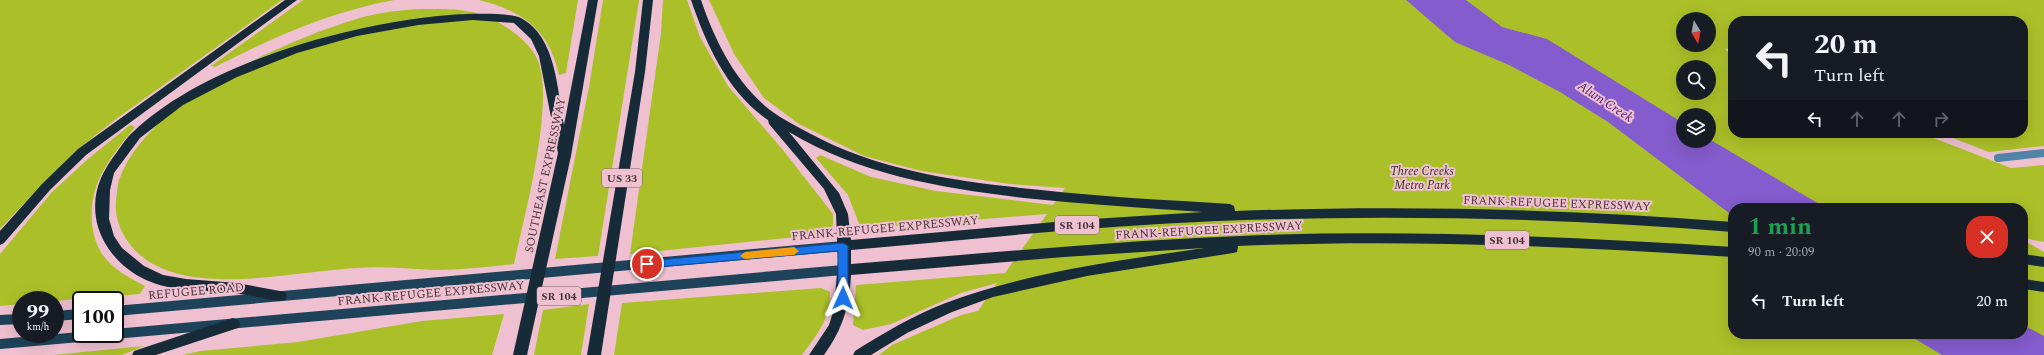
<!DOCTYPE html>
<html lang="en">
<head>
<meta charset="utf-8">
<style>
	body { margin:0; font-family:Spectral,serif; background:#20242c; color:#f1f3f6; height:100vh; display:flex; flex-direction:column; font-size:15px; white-space:nowrap }
	* { box-sizing:border-box; margin:0 }
	p { font-size:13px; color:#9ea1a6 }
	.icon { flex:none; width:22px; height:22px; fill:none; stroke:currentColor; stroke-width:2; stroke-linecap:round; stroke-linejoin:round }
	.map { position:relative; flex:1; overflow:hidden }
	.drawer { position:absolute; left:1728px; top:203px; width:300px; height:136px; display:flex; flex-direction:column; background:#171b24; border-radius:16px; box-shadow:0 4px 16px #0002 }
	.drawer>* { flex:none }
	.hud { position:absolute; left:1728px; top:16px; width:300px; height:122px; border-radius:16px; box-shadow:0 4px 16px #0002; background:#171b24; color:#f1f3f6; overflow:hidden }
	.needle { width:26px; rotate:170deg }
	.controls { position:absolute; left:1676px; top:12px; display:grid; gap:8px }
	.controls a { display:grid; place-items:center; width:40px; height:40px; border-radius:50%; background:#171b24; box-shadow:0 4px 16px #0002; font-size:20px }
	.speed { position:absolute; left:12px; top:291px; display:flex; gap:8px; font-size:20px; font-weight:700; text-align:center }
	.speed>* { display:grid; place-content:center; width:52px; height:52px; border-radius:50%; background:#171b24; box-shadow:0 4px 16px #0002; line-height:1 }
	.speed small { font-size:10px; font-weight:400 }
	.speed .limit { border:2px solid #111; border-radius:6px; background:#fff; color:#111 }
	.pin { position:absolute; display:grid; place-items:center; width:34px; height:34px; color:#fff; margin:-17px; border:2px solid #fff; border-radius:50%; box-shadow:0 1px 4px #0007 }
	.me { position:absolute; width:44px; margin:-22px; rotate:1deg; stroke-linejoin:round; filter:drop-shadow(0 0 3px #0008) }
	.turn { display:flex; align-items:center; gap:14px; height:84px; padding:0 20px; font-size:18px }
	.turn .icon { width:52px; height:52px; stroke-width:2.5 }
	.turn b { display:block; font-size:28px; line-height:34px }
	.lanes { display:flex; align-items:center; height:38px; padding:0 20px; background:#0003; justify-content:center; gap:20px; direction:ltr }
	.lanes .off { opacity:.35 }
	.round { display:grid; place-items:center; flex:none; width:42px; height:42px; border-radius:16px; background:#20242c }
	.headline { display:flex; align-items:center; justify-content:space-between; height:68px; padding:0 20px }
	h1 { font-size:24px; font-weight:700; line-height:30px; color:#1e9e55 }
	ul { padding:0; list-style:none }
	li { display:flex; align-items:center; gap:12px; height:60px; padding:0 20px }
	li div { flex:1 }
	li b { display:block; font-size:15px }
	li em { font-style:normal }
	.map>svg:first-child { display:block }
	.green { fill:#abc028; fill-rule:evenodd }
	.water { fill:#855ccd }
	.lines { fill:none; stroke-linecap:round; stroke-linejoin:round }
	.minor { stroke:#5085a7; stroke-width:8 }
	.primary { stroke:#1d4259; stroke-width:10 }
	.motorway { fill:#172a37; fill-rule:evenodd }
	.route { fill:#1a73e8; stroke:#114b97 }
	.slow { fill:#f59e0b }
	.labels { text-anchor:middle; stroke-width:4; stroke-linejoin:round; paint-order:stroke }
	.shield { fill:#efc0cf; stroke:#7a5f67; stroke-width:1 }
	.shield-label { font-size:11px; font-weight:bold; fill:#48353b }
	.park-label { font-size:12px; font-style:italic; fill:#30341d; stroke:#efc0cf }
	.street-label { font-size:12px; fill:#48353b; stroke:#efc0cf }
	.water-label { font-size:13px; font-style:italic; fill:#46177f; stroke:#efc0cf }
</style>
</head>
<body>
<div class="map">
<svg width="2044" height="355" viewBox="0 0 2044 355">
	<rect width="100%" height="100%" fill="#efc0cf"/>
	<g class="green">
		<path d="M0 0H282L116 119 77 150 34 193 0 229Z"/>
		<path d="M303 0H394C330 12 273 37 215 67L211 66Z"/>
		<path d="M479 0H578L566 73 559 75C549 29 522 11 479 0Z"/>
		<path d="M603 0H639L598 256 555 259 589 87Z"/>
		<path d="M663 0H687L700 37 728 86 783 150 833 214V225L826 234 630 254 661 33Z"/>
		<path d="M709 0H2044V146L1989 152 1940 133H2023V21H1733V48L1725 49 1733 57V133H1921L2011 168 2044 165V242L2023 238V208H1733V334H2023V240L2044 252V355H879L892 345 961 315 978 311 997 283 961 293 891 324 863 330 853 325 856 285 1005 273 1047 214 861 229 848 195 816 158 820 155 871 177 936 191 1053 205 1065 188 1010 184 921 171 864 156 799 124 764 98 734 54ZM1683 19H1709V45H1683ZM1683 67H1709V93H1683ZM1683 115H1709V141H1683Z"/>
		<path d="M420 9C437 9 455 8 472 12 495 17 529 38 538 61 555 104 524 217 514 264 488 267 461 270 435 270 409 269 383 266 357 268 297 271 207 294 153 264 131 252 113 226 116 200 117 194 117 186 119 180 147 100 288 39 363 17 382 12 401 10 420 9Z"/>
		<path d="M130 125 135 127C122 143 109 159 100 177 89 200 88 232 102 254 112 269 130 278 145 286L140 294 55 301 21 300V304L0 306V254L52 192 88 159Z"/>
		<path d="M821 288 830 292C830 320 818 333 802 355H614L622 303Z"/>
		<path d="M589 304 581 355H534L543 310Z"/>
		<path d="M504 314 492 355H182L201 351 298 342 422 321Z"/>
		<path d="M144 346 122 355H53Z"/>
	</g>
	<g class="water">
		<path d="M1406 0H1466L1502 27 1547 39 1683 123V141H1709V139L1826 208H1733V216L1608 122 1560 92 1509 65 1455 42Z"/>
		<path d="M2023 325 2044 336V355H1942L1907 334H2023Z"/>
	</g>
	<g class="lines">
		<path class="minor" d="M1998 158 2044 153"/>
		<g class="primary">
			<path d="M115 311 843 246"/>
			<path d="M55 316 81 314"/>
			<path d="M0 320 21 319"/>
			<path d="M0 344 843 270"/>
		</g>
		<g class="motorway">
			<path d="M285 0H297L86 155 50 190 4 243 0 245V231L42 184 78 149Z"/>
			<path d="M588 0H598L571 156 527 355H513L558 153 539 56 531 39 514 23 473 20 418 25 357 36 297 53 237 77 183 105 140 138 114 173 110 190 109 219 114 236 122 248 144 266 163 275 186 279 237 283 280 291 285 292 287 296 285 300 280 301C265 299 249 295 234 293 204 290 173 292 146 280 122 269 103 248 97 223 91 195 100 174 117 152 122 145 127 137 133 132 205 63 351 23 449 15 463 14 510 12 521 18 557 37 557 91 564 125Z"/>
			<path d="M643 0H653L645 72 601 355H587L635 72Z"/>
			<path d="M691 0H701C715 41 735 82 770 110 782 119 796 126 809 133 881 172 961 182 1041 190 1104 197 1167 200 1230 204L1234 206 1235 211C1402 205 1567 209 1733 222V232C1562 218 1390 214 1218 221 1095 226 973 239 851 250V264C988 253 1125 240 1263 235 1420 230 1576 237 1733 247V257C1568 246 1403 239 1238 246L1237 252 1233 253 1087 276 993 297 952 312 907 333 871 355H853L855 351C884 333 912 316 943 304 1027 272 1116 261 1204 248L1064 257 851 275C849 308 843 328 824 355H809L829 325 834 309 838 261 836 214 824 189 769 124 768 120C728 93 706 44 691 0ZM789 132C861 175 942 188 1024 198 1084 204 1143 208 1203 212L1077 220 851 240 848 214 839 193Z"/>
			<path d="M2023 254 2044 257V267L2023 264Z"/>
			<path d="M2023 279 2044 282V292L2023 289Z"/>
			<path d="M233 318 238 320 240 324 238 328 156 355H132L134 351Z"/>
		</g>
	</g>
	<path class="route" d="M843 243 848 246V298L843 302 838 298V251L647 268 642 264 647 261Z"/>
	<path class="slow" d="M794 247 799 251 794 255 745 259 740 256 745 252Z"/>
	<g class="labels">
		<g class="shield">
			<rect x="602" y="169" width="40" height="18" rx="3"/>
			<rect x="1055" y="216" width="44" height="18" rx="3"/>
			<rect x="1485" y="231" width="44" height="18" rx="3"/>
			<rect x="537" y="287" width="44" height="18" rx="3"/>
		</g>
		<g class="shield-label">
			<text x="622" y="182">US 33</text>
			<text x="1077" y="229">SR 104</text>
			<text x="1507" y="244">SR 104</text>
			<text x="559" y="300">SR 104</text>
		</g>
		<g class="park-label">
			<text x="1422" y="175">Three Creeks<tspan x="1422" dy="14">Metro Park</tspan></text>
		</g>
		<g class="street-label">
			<text transform="translate(545 175) rotate(-78)" y="4">SOUTHEAST EXPRESSWAY</text>
			<text transform="translate(1557 203) rotate(2)" y="4">FRANK-REFUGEE EXPRESSWAY</text>
			<text transform="translate(885 228) rotate(-5)" y="4">FRANK-REFUGEE EXPRESSWAY</text>
			<text transform="translate(1209 230) rotate(-3)" y="4">FRANK-REFUGEE EXPRESSWAY</text>
			<text transform="translate(196 291) rotate(-5)" y="4">REFUGEE ROAD</text>
			<text transform="translate(431 293) rotate(-5)" y="4">FRANK-REFUGEE EXPRESSWAY</text>
		</g>
		<g class="water-label">
			<text transform="translate(1606 101) rotate(33)" y="5">Alum Creek</text>
		</g>
	</g>
</svg>
<div class="controls">
<a><svg class="needle" viewBox="-14 -14 28 28"><path d="M0-13l5 13h-10z" fill="#e53935"/><path d="M0 13l5-13h-10z" fill="#9ea1a6"/></svg></a>
<a><svg class="icon" aria-label="search" viewBox="0 0 24 24"><circle cx="10" cy="10" r="6"/><path d="M15 15l6 6"/></svg></a>
<a><svg class="icon" aria-label="layers" viewBox="0 0 24 24"><path d="M12 4l9 5-9 5-9-5zM3 14l9 5 9-5"/></svg></a>
</div>
<div class="speed"><div>99<small>km/h</small></div><div class="limit">100</div></div>
<div class="pin" style="left:647px;top:264px;background:#d93025"><svg class="icon" aria-label="arrive" viewBox="0 0 24 24"><path d="M6 21V4h12l-3 4 3 4H6"/></svg></div>
<svg class="me" style="left:843px;top:298px" viewBox="-20 -20 40 40"><path d="M0-17L14 15 0 8-14 15z" fill="#1a73e8" stroke="#fff" stroke-width="4"/></svg>
<div class="hud">
<div class="turn"><svg class="icon" aria-label="left" viewBox="0 0 24 24"><path d="M17 20v-9H6M10 6l-5 5 5 5"/></svg><div><b>20 m</b>Turn left</div></div>
<div class="lanes"><svg class="icon" aria-label="left" viewBox="0 0 24 24"><path d="M17 20v-9H6M10 6l-5 5 5 5"/></svg><svg class="icon off" aria-label="ahead" viewBox="0 0 24 24"><path d="M12 20V5M6 11l6-6 6 6"/></svg><svg class="icon off" aria-label="ahead" viewBox="0 0 24 24"><path d="M12 20V5M6 11l6-6 6 6"/></svg><svg class="icon off" aria-label="right" viewBox="0 0 24 24"><path d="M7 20v-9h11M14 6l5 5-5 5"/></svg></div>
</div>
<section class="drawer">
<div class="headline"><div><h1>1 min</h1><p>90 m · 20:09</p></div><a class="round" style="background:#d93025;color:#fff"><svg class="icon" aria-label="close" viewBox="0 0 24 24"><path d="M6 6l12 12M18 6L6 18"/></svg></a></div>
<ul>
<li><svg class="icon" aria-label="left" viewBox="0 0 24 24"><path d="M17 20v-9H6M10 6l-5 5 5 5"/></svg><div><b>Turn left</b></div><em>20 m</em></li>
</ul>
</section>
</div>
</body>
</html>
